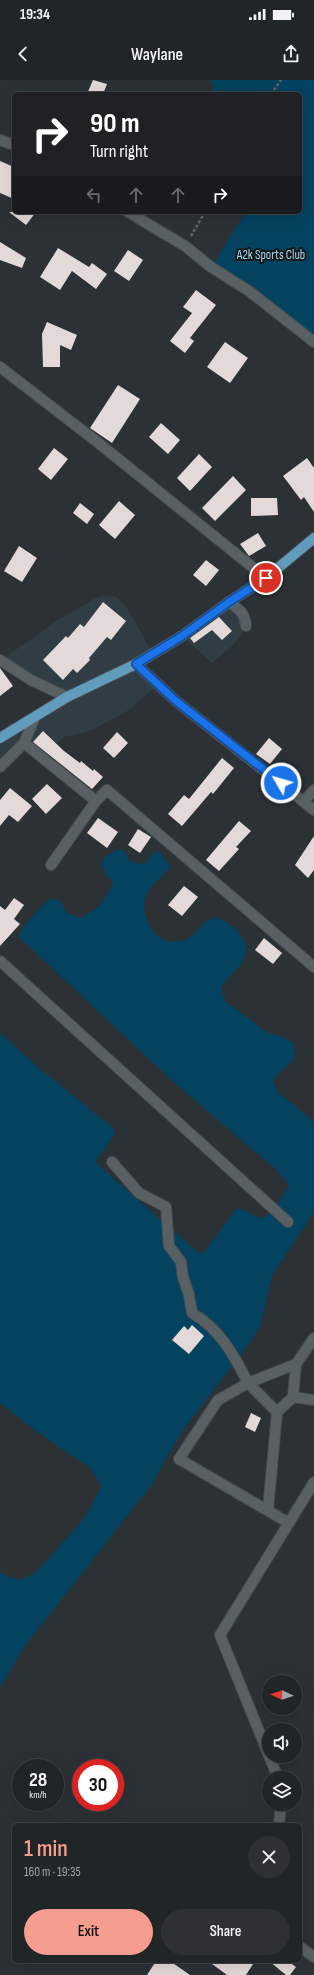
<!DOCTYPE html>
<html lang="en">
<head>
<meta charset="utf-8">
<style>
	body { margin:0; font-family:"Sofia Sans Condensed",sans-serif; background:#2d3134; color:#f1f3f6; height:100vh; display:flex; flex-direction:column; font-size:15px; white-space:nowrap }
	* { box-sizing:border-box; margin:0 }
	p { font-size:13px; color:#a2a5a8 }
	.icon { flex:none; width:22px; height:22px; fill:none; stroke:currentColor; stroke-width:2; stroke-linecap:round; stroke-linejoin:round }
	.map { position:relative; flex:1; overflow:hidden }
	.panel { position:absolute; left:12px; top:1743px; width:290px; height:140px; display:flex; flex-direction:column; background:#202528; border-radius:6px; box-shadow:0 4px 16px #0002,0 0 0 1px #3d4245 }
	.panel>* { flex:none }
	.hud { position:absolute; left:12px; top:12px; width:290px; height:122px; border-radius:6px; box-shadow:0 4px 16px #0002,0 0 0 1px #3d4245; background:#202124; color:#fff; overflow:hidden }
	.needle { width:26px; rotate:273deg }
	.controls { position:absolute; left:262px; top:1595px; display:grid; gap:8px }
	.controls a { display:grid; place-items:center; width:40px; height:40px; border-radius:50%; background:#202528; box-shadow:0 4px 16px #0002,0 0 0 1px #3d4245; font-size:20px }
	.speed { position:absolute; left:12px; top:1679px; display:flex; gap:8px; font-size:20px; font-weight:700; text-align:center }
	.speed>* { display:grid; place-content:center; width:52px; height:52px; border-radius:50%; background:#202528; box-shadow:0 4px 16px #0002,0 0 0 1px #3d4245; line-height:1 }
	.speed small { font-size:10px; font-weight:400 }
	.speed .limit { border:6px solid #d22; background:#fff; color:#111 }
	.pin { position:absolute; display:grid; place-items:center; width:34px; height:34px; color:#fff; margin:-17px; border:2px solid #fff; border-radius:50%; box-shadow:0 1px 4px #0007 }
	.me { position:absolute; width:44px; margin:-22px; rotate:308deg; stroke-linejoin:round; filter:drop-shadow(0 0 3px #0008) }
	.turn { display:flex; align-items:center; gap:14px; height:84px; padding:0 12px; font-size:18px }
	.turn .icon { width:52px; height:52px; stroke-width:2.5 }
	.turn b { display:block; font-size:28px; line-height:34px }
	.lanes { display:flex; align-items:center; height:38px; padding:0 12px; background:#0003; justify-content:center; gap:20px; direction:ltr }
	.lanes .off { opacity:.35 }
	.round { display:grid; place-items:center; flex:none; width:42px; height:42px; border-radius:21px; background:#2d3134 }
	.headline { display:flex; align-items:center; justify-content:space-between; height:68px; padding:0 12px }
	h1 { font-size:24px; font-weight:600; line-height:30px; color:#f59d8f }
	.cta { display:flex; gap:8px; margin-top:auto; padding:8px 12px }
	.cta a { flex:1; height:46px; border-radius:24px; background:#f59d8f; color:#111; font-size:16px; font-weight:600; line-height:46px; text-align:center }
	.cta a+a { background:#2d3134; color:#f1f3f6 }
	.status { display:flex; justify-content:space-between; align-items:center; height:28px; padding:0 20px; background:#202528; direction:ltr }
	.status svg { height:11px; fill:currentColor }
	header { display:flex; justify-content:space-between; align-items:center; height:52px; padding:0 12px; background:#202528; font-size:18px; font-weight:600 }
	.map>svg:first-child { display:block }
	.built { fill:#303d44 }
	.green { fill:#04435f }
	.building { fill:#e3d9d8 }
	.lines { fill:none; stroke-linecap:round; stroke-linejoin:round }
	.minor-casing { stroke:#464c50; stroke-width:12 }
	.major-casing { stroke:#464c50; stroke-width:12 }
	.path { stroke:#606569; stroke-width:2.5; stroke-dasharray:3 2; stroke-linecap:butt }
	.minor { stroke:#596064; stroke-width:10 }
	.major { stroke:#629cbd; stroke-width:10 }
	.route-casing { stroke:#114b97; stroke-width:10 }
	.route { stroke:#1a73e8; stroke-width:7 }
	.labels { text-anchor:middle; stroke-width:4; stroke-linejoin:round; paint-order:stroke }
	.park-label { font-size:13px; fill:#a6d3ee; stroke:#16191a }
</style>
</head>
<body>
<div class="status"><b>19:34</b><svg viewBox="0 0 49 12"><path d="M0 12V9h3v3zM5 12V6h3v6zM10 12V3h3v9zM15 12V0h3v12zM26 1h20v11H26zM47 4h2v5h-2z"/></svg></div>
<header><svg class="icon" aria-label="back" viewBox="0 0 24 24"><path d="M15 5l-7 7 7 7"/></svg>Waylane<svg class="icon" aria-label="share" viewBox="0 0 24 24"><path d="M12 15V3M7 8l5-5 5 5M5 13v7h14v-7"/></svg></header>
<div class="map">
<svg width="314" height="1895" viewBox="0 0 314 1895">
	<rect width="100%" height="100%" fill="#2b3135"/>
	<g class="built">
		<path d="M108 515 116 517 124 524 134 540 153 574 137 584 158 605 129 630 96 648 84 653 64 657 42 676 24 663 0 687V658L66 617 0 581 55 542 95 518Z"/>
		<path d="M229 522 246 546 240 557 232 566 212 583 182 556Z"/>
	</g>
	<g class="green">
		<path d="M210 0H314V262L211 187 246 132H300V48L303 43 300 38V14H213V3Z"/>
		<path d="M119 769 126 772 128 780C153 790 142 778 158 771L160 772 168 783 170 788C163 796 150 806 146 816 138 838 158 868 182 861 193 858 198 849 205 842 208 840 213 839 216 837 231 843 254 860 244 879 239 890 227 897 221 908L225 921 267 952 285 958 293 963 295 977C289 987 278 991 273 1001L278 1012 314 1042V1132L272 1196 260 1247 249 1264 183 1350 150 1407 25 1566 0 1608V1492L8 1497 20 1500 33 1494 44 1484 85 1437 102 1406 90 1388 36 1351 0 1323V953L39 988 113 1048 115 1054 95 1082 200 1174 205 1171 236 1129C248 1128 253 1138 264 1138L277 1125 289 1105 277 1090 179 1007 18 856C28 841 37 828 53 818L61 821 66 832 80 838C97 831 108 818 113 801L106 795 101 784 106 776Z"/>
	</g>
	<g class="building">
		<path d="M93 0 107 4 103 14H87Z"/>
		<path d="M0 81 14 87V119L0 113Z"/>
		<path d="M9 132H36L26 145Z"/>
		<path d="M0 162 26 178 22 188 0 180Z"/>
		<path d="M58 168 89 187 92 183 107 194 96 209 72 191 60 210 40 197Z"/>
		<path d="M128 170 143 180 129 201 114 191Z"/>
		<path d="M196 210 216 225 190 258 194 261 185 273 170 261 192 233 183 227Z"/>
		<path d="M47 242 77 255 71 270 60 265V287H43L42 254Z"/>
		<path d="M225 262 248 278 230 303 207 287Z"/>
		<path d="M118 305 140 319 112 363 90 348Z"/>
		<path d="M161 343 180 360 168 374 149 357Z"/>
		<path d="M54 368 68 379 51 400 38 389Z"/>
		<path d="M199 374 212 387 190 411 177 398Z"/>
		<path d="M307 378 314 388V432L304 417 301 420 283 396Z"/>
		<path d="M233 396 246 410 215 441 202 428Z"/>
		<path d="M251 418H277L278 435 251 436Z"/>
		<path d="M119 421 135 435 115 459 99 445Z"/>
		<path d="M80 423 94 434 87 444 73 433Z"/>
		<path d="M258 453 266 466 249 476 240 464Z"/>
		<path d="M19 466 37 478 22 502 4 491Z"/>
		<path d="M206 480 219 490 206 506 193 495Z"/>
		<path d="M103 522 126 541 111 560 107 557 89 578 90 580 77 593 73 589 63 600 43 580 66 556 68 558 80 544 84 547Z"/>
		<path d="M219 537 232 551 222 560 212 550 194 563 190 558Z"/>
		<path d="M0 588 13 606 0 616Z"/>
		<path d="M43 651 64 671 80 683 81 681 93 691 94 689 103 697 92 709 33 662Z"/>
		<path d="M117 652 128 663 114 678 103 668Z"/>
		<path d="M269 658 282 669 270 684 256 674Z"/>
		<path d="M222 678 234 688 213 714 211 712 182 746 168 734 184 715 189 719Z"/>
		<path d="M47 704 62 718 46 734 32 719Z"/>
		<path d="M10 708 32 726 18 742 9 735 0 746V720Z"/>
		<path d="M98 738 118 752 107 768 87 753Z"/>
		<path d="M239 741 251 751 236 767 239 769 219 791 206 780Z"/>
		<path d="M138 749 151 757 140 773 128 765Z"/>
		<path d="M314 756V790L308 798 295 785Z"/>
		<path d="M184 806 198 817 182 836 168 825Z"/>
		<path d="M14 818 24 825 14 839 20 844 0 866V826L5 830Z"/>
		<path d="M264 858 282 873 273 884 255 870Z"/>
		<path d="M192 1245 204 1256 189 1274 172 1260 184 1246 188 1250Z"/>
		<path d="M251 1333 261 1338 255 1352 245 1347Z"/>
		<path d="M156 1881H170L190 1895H147Z"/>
		<path d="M208 1881H255L246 1895H227Z"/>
		<path d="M269 1881H288L296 1887 290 1895H286Z"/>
	</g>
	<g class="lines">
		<defs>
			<g id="minor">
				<path d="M0 60 14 65"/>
				<path d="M128 132 185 166 211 187 249 211 314 262"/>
				<path d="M0 287 96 361 266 498"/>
				<path d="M229 522C239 529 245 533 246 546"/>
				<path d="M0 580 31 600 67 617"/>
				<path d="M136 584 176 621 314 730"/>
				<path d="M24 663 96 721"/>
				<path d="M0 687 24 663 35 637"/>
				<path d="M304 721 314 710"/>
				<path d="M51 785 96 721 107 710 314 887"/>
				<path d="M0 881 288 1142"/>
				<path d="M112 1082 139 1113 166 1127 169 1166 181 1182 183 1197 189 1215 192 1233C220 1249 234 1275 248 1303L296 1284"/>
				<path d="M293 1317 314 1320"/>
				<path d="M277 1332 248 1303 218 1320 179 1379 289 1443"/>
				<path d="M268 1430 277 1332 293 1317 296 1284 314 1258"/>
				<path d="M278 1698 220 1555 314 1402"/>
				<path d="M279 1745 281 1724"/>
				<path d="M300 1867 314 1877"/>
			</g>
			<path id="major" d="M0 658 67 617 136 584 182 556 229 522 266 498 314 458"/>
		</defs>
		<use href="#minor" class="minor-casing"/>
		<use href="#major" class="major-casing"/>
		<g class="path">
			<path d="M271 14 281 0"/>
			<path d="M191 156 205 132"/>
		</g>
		<use href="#minor" class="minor"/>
		<use href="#major" class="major"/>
	</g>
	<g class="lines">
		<defs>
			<path id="route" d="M266 498 229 522 182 556 136 584 176 621 281 703"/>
		</defs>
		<use href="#route" class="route-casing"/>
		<use href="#route" class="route"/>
	</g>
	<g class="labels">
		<g class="park-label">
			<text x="271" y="179">A2k Sports Club</text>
		</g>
	</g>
</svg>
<div class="controls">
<a><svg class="needle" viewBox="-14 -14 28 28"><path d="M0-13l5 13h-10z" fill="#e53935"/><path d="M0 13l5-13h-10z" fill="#a2a5a8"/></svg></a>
<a><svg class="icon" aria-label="sound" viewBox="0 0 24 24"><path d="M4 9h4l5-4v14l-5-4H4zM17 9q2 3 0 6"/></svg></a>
<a><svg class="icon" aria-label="layers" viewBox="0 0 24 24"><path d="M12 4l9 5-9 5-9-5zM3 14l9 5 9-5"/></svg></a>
</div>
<div class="speed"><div>28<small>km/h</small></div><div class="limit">30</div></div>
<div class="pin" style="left:266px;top:498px;background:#d93025"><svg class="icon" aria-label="arrive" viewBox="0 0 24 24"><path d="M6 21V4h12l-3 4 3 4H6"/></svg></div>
<svg class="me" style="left:281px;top:703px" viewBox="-20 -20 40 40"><circle r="17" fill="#1a73e8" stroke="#fff" stroke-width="3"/><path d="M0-11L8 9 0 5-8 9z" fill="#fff"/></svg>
<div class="hud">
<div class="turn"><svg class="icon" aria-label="right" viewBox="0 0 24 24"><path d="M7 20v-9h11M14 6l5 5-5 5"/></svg><div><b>90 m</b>Turn right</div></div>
<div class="lanes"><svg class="icon off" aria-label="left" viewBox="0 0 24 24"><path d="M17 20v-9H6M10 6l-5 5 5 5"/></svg><svg class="icon off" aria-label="ahead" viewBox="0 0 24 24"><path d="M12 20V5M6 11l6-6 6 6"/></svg><svg class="icon off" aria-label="ahead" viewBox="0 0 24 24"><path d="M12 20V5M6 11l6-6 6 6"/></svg><svg class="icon" aria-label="right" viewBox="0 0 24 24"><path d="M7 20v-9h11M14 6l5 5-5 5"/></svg></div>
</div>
<section class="panel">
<div class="headline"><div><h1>1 min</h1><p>160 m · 19:35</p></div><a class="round"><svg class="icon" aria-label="close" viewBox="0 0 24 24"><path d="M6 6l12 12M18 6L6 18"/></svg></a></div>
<div class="cta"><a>Exit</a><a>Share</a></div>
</section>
</div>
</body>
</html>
